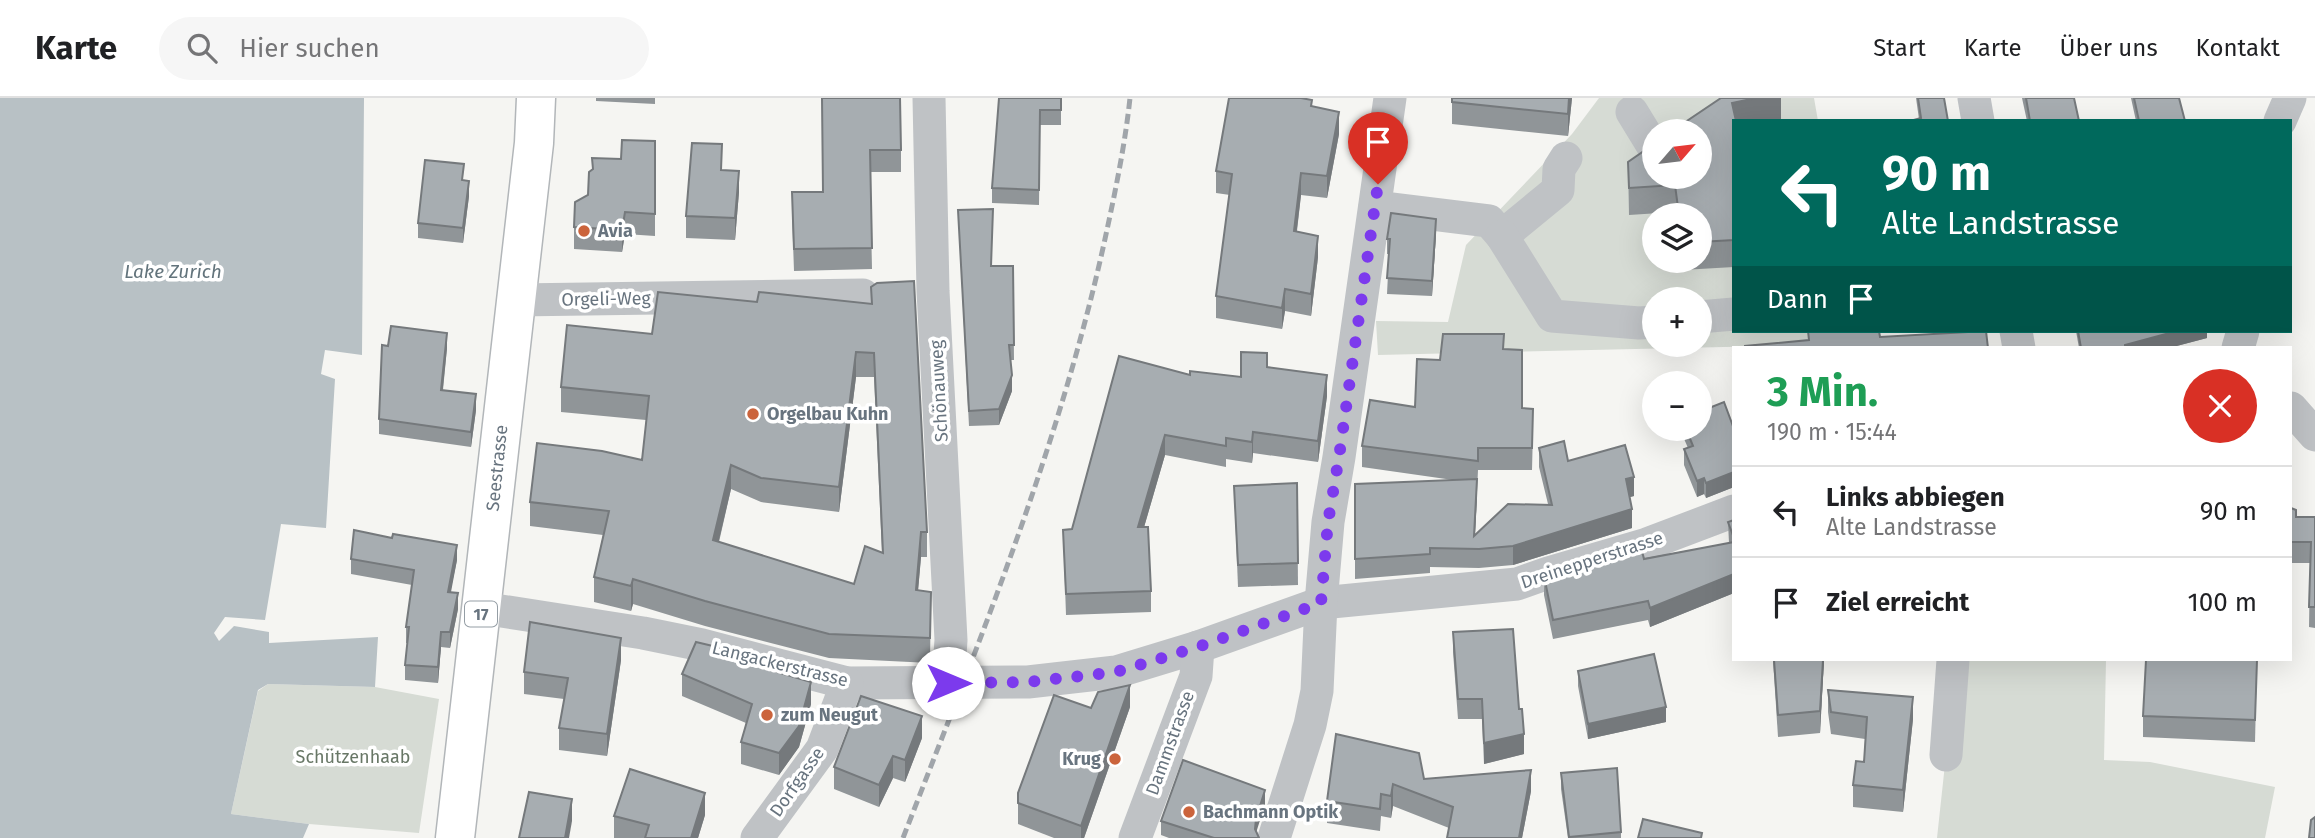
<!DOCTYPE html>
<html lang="de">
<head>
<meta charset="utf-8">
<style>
	body { margin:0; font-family:"Fira Sans",sans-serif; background:#f6f6f6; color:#202124; height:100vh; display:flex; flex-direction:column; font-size:26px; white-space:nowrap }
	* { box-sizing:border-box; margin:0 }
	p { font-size:23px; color:#757577 }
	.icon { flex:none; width:38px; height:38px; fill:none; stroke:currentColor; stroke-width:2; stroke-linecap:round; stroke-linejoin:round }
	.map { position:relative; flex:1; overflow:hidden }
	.sheet { position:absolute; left:1732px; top:248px; width:560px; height:315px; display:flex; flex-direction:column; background:#fff; border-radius:0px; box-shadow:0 7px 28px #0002 }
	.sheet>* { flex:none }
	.hud { position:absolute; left:1732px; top:21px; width:560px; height:214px; border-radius:0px; box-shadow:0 7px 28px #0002; background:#00695c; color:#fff; overflow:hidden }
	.needle { width:46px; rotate:62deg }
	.fabs { position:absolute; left:1642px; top:21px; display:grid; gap:14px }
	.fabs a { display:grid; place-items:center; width:70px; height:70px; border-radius:50%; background:#fff; box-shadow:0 7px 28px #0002; font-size:35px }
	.pin { position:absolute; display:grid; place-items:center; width:60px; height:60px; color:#fff; margin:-72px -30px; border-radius:50% 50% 50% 0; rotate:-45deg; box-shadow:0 0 7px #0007 }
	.pin .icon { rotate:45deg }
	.me { position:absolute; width:77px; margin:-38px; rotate:90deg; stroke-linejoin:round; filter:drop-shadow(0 0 5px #0008) }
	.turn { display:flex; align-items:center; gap:24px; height:147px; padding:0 35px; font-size:32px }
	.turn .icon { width:91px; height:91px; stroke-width:2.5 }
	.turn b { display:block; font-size:49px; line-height:60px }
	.then { display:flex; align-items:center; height:66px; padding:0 35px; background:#0003; gap:14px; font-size:26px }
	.round { display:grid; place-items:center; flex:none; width:74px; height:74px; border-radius:37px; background:#f6f6f6 }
	.summary { display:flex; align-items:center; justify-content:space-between; height:119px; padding:0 35px }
	h1 { font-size:42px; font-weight:700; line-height:52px; color:#1e9e55 }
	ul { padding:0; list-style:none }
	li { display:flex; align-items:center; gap:21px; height:91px; padding:0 35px; border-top:2px solid #e0e0e0 }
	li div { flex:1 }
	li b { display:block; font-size:26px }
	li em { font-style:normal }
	header { display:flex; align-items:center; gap:42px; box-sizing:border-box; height:98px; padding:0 35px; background:#fff; border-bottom:2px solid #e0e0e0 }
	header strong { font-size:33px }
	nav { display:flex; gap:38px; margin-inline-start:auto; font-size:24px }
	.search { width:490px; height:63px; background:#f6f6f6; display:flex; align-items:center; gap:18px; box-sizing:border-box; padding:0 24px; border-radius:38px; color:#757577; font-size:26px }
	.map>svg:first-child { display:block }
	.green { fill:#d6dbd4; fill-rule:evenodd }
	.water { fill:#b8c1c5 }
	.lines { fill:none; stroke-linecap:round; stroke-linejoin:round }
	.primary-casing { stroke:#b2b6b9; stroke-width:41 }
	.street { stroke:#bfc2c5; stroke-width:33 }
	.primary { stroke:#fff; stroke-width:38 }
	.rail { stroke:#a0a5aa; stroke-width:5; stroke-dasharray:10 5; stroke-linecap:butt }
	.wall { fill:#909598; fill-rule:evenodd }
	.shaded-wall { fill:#75797c }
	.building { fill:#a7adb1; stroke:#75797c; stroke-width:2; fill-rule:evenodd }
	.route { stroke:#7c3aed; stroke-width:12; stroke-dasharray:0 21.6 }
	.poi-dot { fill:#cb643c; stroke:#fff; stroke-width:2.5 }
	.labels { text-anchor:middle; stroke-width:7; stroke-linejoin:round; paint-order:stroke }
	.shield { fill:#fff; stroke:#959ea5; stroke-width:2 }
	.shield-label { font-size:16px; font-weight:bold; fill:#68747f }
	.poi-label { font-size:18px; font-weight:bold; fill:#68747f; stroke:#fff; text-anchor:start }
	.street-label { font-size:18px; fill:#68747f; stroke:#fff }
	.park-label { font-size:18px; fill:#687766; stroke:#fff }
	.water-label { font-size:19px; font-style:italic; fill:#63747c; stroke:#fff }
</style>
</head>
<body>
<header>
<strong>Karte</strong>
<div class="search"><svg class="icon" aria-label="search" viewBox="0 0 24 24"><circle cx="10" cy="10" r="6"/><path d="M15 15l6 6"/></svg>Hier suchen</div>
<nav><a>Start</a><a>Karte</a><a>Über uns</a><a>Kontakt</a></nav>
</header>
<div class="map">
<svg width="2315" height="740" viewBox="0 0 2315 740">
	<rect width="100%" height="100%" fill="#f5f5f2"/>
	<g class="green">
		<path d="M1599 0H1814L1818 23H1734V233H1851L1853 246 1378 257 1376 223 1448 224 1466 147 1572 36ZM1654 33H1699V79H1654ZM1654 117H1699V163H1654ZM1654 201H1699V247H1654Z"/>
		<path d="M1953 562H2106L2104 662 2150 664 2275 689 2265 740H1937L1946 657Z"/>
		<path d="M268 586 375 589 439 601 419 735 309 726 231 716 258 593Z"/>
	</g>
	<path class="water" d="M0 0H364L362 257 325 252 321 276 335 281 326 430 281 426 265 522 225 519 214 535 219 543 234 528 269 534V545L378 539 375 589 268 586 258 592 231 716 309 726 303 740H0Z"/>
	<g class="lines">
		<defs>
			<path id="primary" d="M455 740 534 45 536 0"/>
		</defs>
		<use href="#primary" class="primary-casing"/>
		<g class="street">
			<path d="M929 0 933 193 951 542 948 585"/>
			<path d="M1974 0 1978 23"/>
			<path d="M1632 14 1654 50"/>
			<path d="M2280 23 2290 0"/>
			<path d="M1375 109 1489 123 1502 138 1558 92 1559 71 1566 60"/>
			<path d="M1502 138 1552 218 1639 225 1654 224"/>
			<path d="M516 202 863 197"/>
			<path d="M1699 219 1734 216"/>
			<path d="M2016 233 2019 250"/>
			<path d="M2238 250 2243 233"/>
			<path d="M2291 310 2315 337"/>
			<path d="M482 510 643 535 702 547 847 585 1028 584 1116 574 1198 549 1321 505 1517 486 1548 475 1647 446 1734 413"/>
			<path d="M1946 657 1953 562"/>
			<path d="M757 740 822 651 847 585"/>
			<path d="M1135 740 1196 578 1198 549"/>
			<path d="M1274 740 1310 627 1317 593 1321 505 1328 424 1339 359 1390 0"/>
		</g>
		<use href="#primary" class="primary"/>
		<path class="rail" d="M903 740C979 544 1060 347 1105 141 1115 95 1125 47 1130 0"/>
	</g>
	<g class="wall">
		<path d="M596 0H655V6L596 3Z"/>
		<path d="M822 0 901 52V74H870L872 171 794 173 792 116 823 94Z"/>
		<path d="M999 0H1061V27H1040L1039 107 992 105V90Z"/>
		<path d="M1452 0H1572L1568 38 1452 26Z"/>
		<path d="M1781 0V22L1734 23V169L1682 172 1681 163H1699V117H1676L1675 114 1629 117 1628 64Z"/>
		<path d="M1916 0H1944L1948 23 1919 21Z"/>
		<path d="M2022 0H2074L2079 23H2027Z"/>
		<path d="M2131 0H2179L2185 23H2136Z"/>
		<path d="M1312 9 1339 36 1327 100 1301 97 1297 133 1318 159 1311 218 1285 213 1282 231 1216 220V198L1230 97 1216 95V73Z"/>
		<path d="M655 43V138L625 136 622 154 574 151V129L588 97 592 72V60L621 61Z"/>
		<path d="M722 72 739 94 735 142 686 140V118Z"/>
		<path d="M464 82 469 98 463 145 418 140V125Z"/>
		<path d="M958 112 992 168H1013L1014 262H1010L1012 293 999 327 969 328Z"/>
		<path d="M1436 136 1432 198 1387 196 1389 156H1387V141Z"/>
		<path d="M871 189 927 434V459H921L918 492 931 494 930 565 829 560 705 528 633 506 631 513 594 504V479L603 437 530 428V404L642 362 646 322 561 314V289L652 236 757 204 871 206ZM856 279H874L882 454 854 486 719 444 731 391 761 404 839 414Z"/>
		<path d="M2076 233H2207V240L2169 250H2079Z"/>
		<path d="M447 250 443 292 476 312 471 349 379 336V321Z"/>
		<path d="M1504 251 1522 310 1533 333 1532 372H1478L1475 438 1548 406 1539 369V350L1634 398 1630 399 1632 430 1513 467 1479 470 1430 469V475L1355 481V386L1453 382 1362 369V348L1415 309 1440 262Z"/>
		<path d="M1267 269 1327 298 1318 364 1253 355 1252 365 1226 361V369L1165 357 1144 429 1151 493V514L1066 517 1063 432 1072 431 1190 277 1241 279Z"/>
		<path d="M1682 331H1734V389L1706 400 1704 396 1697 399 1684 367V351L1688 350 1682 336Z"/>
		<path d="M1297 385 1298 487 1238 489 1234 388Z"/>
		<path d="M2291 410 2296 419H2315V530L2309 529 2310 465H2291Z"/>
		<path d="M1734 422V495L1650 529 1648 522 1553 541 1544 497V478L1729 445 1728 424Z"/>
		<path d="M351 461 457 462 450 495 458 511 450 550 441 549 438 585 405 582V567L408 545H406V529L412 487 351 476Z"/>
		<path d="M1453 534 1519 611 1524 656 1484 666 1482 621H1458L1453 554Z"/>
		<path d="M621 562 607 658 559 652V630L564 601 524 596V574Z"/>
		<path d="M1773 562H1824L1820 635 1778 639Z"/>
		<path d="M2257 562 2255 644 2143 639V618Z"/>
		<path d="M1578 573 1666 624 1588 641 1578 588Z"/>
		<path d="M682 576 811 606 799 649 779 677 741 666V644L746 625 682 598Z"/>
		<path d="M1828 592 1913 621 1903 714 1853 709V687L1864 664 1865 641 1831 636 1828 614Z"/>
		<path d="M1130 609 1084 740H1054L1018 726V695L1091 610Z"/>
		<path d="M1336 636 1424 681 1531 693 1522 740H1447L1449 730 1393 708 1391 720 1381 718 1380 733 1327 725V703Z"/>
		<path d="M922 640 905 684 893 680 879 709 834 691V669Z"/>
		<path d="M1561 675 1621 734V740H1568L1561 691Z"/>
		<path d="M1265 706 1256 732 1260 740H1169L1161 737V723Z"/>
		<path d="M705 717 698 740H614V718Z"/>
	</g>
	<g class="shaded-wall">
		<path d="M1569 0H1572L1568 38V16Z"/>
		<path d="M1756 0H1781V22L1775 23H1734L1732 5Z"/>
		<path d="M1339 14V36L1327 100V78Z"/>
		<path d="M739 73V94L735 142V120Z"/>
		<path d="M1301 75V97L1294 155V133Z"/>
		<path d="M469 83V98L463 145V130Z"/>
		<path d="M625 114V136L622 154V132Z"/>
		<path d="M1436 121V136L1432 198V183Z"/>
		<path d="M1318 138V159L1311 218V196Z"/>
		<path d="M1285 191V213L1282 231V210Z"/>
		<path d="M2177 233H2207V240L2169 250H2125V247Z"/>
		<path d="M447 235V250L441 308V292Z"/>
		<path d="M856 254V279L839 414V389Z"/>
		<path d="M1012 277V293L999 327V311Z"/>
		<path d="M1327 277V298L1318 364V343Z"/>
		<path d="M476 296V312L471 349V334Z"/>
		<path d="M1253 334V355L1252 365V344Z"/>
		<path d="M1165 337V357L1138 450V429Z"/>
		<path d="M731 367V391L713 467V442Z"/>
		<path d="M1734 374V389L1706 400V385Z"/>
		<path d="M1634 379V398L1626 400V381Z"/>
		<path d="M1704 380V396L1697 399V383Z"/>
		<path d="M1477 381V400L1474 451V438Z"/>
		<path d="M1632 411V430L1513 467V448Z"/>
		<path d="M921 434V459L916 516V492Z"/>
		<path d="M457 447V462L448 510V494Z"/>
		<path d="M1734 476V495L1650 529V510Z"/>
		<path d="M633 481V506L631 513V488Z"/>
		<path d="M458 495V511L450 550V534Z"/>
		<path d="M441 534V549L438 585V569Z"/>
		<path d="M621 540V562L607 658V636Z"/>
		<path d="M1823 562H1824L1820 635V613Z"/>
		<path d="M811 584V606L799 649 779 677V655Z"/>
		<path d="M1130 587V609L1084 740H1081V728Z"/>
		<path d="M1913 599V621L1903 714V692Z"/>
		<path d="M1666 609V624L1588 641V626Z"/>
		<path d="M922 618V640L905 684V662Z"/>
		<path d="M1524 636V656L1484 666V645Z"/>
		<path d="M893 658V680L879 709V687Z"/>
		<path d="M1531 672V693L1522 740H1519Z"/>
		<path d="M1393 686V708L1391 720V698Z"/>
		<path d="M1265 692V706L1256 735V721Z"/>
		<path d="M705 695V717L698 740H691Z"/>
		<path d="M572 701V723L569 740H565Z"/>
	</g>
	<g class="building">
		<path d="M822 0H900L901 52H870L872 150 794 151 792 94H823Z"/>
		<path d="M999 0H1061V12H1040L1039 92 992 90Z"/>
		<path d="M1229 0H1301L1312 2 1311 8 1339 14 1327 78 1301 75 1294 133 1318 138 1311 196 1285 191 1282 210 1216 198 1232 76 1216 73Z"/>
		<path d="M1452 0H1569L1568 16 1452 4Z"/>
		<path d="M1721 0H1756L1732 5 1736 23H1734V142L1699 144V117H1679L1675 87 1629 90 1628 64 1654 46V79H1699V33H1672Z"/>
		<path d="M1918 0H1944L1948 23H1910L1921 20Z"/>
		<path d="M2026 0H2074L2079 23H2030Z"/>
		<path d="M2134 0H2179L2185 23H2139Z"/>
		<path d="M622 42 655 43V116L625 114 622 132 574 129 575 104 588 97 589 74 593 71 592 60 621 61Z"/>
		<path d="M692 45 722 46 721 72 739 73 735 120 686 118Z"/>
		<path d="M425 62 464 66 462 82 469 83 463 130 418 125Z"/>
		<path d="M993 111 991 168H1013L1014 247H1009L1012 277 999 311 969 313 958 112Z"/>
		<path d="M1391 115 1436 121 1432 183 1387 180 1390 141H1387Z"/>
		<path d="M914 183 927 434H921L916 492 931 494 930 540 829 536 705 503 633 481 631 488 594 479 609 413 530 404 537 345 602 353 642 362 649 298 561 289 567 227 652 236 658 194 757 204 759 194 872 206 871 189 877 185ZM856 254 874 255 883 455 865 448 854 486 713 442 731 367 761 380 839 389Z"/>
		<path d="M391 228 447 235 441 292 476 296 471 334 379 321 382 247 388 248Z"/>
		<path d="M1808 233H1879L1880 239 1986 233 1988 250H1745V248L1809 242Z"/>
		<path d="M2078 233H2177L2125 247V250H2081Z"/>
		<path d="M1443 236H1504L1503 251 1522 252V310L1533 311 1532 350H1478V363L1362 348 1370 302 1415 309 1417 261 1440 262Z"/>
		<path d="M1241 254 1267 255V269L1327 277 1318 343 1253 334 1252 344 1226 340V348L1165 337 1138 429H1148L1151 493 1066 496 1063 432 1072 431 1119 258 1190 277V273L1241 279Z"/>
		<path d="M1724 304 1734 331V374L1706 385 1704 380 1697 383 1684 351 1693 348 1686 331H1699V314Z"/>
		<path d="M1564 343 1568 363 1625 347 1634 379 1626 381 1632 411 1513 448 1479 451 1430 450V456L1355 461V386L1477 381 1474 438 1508 406 1552 407 1539 350Z"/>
		<path d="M1297 385 1298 465 1238 467 1234 388Z"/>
		<path d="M2291 410 2296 412V419H2315V509H2309L2311 444H2291Z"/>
		<path d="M1734 422V440L1728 424Z"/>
		<path d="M354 432 392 440 393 436 457 447 448 494 458 495 450 534H441L438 569 405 567 409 529H406L414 472 351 461Z"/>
		<path d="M1734 444V476L1650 510 1648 503 1553 522 1544 478 1641 449 1644 461Z"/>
		<path d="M530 524 621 540 607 636 559 630 568 580 524 574Z"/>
		<path d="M1513 531 1519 611H1522L1524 636 1484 645 1482 601H1458L1453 534Z"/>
		<path d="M696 544 717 549 767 571 811 584 799 628 779 655 741 644 752 606 682 576Z"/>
		<path d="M1654 556 1666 609 1588 626 1578 573Z"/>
		<path d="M1774 562H1823L1820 613 1778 617Z"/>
		<path d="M2146 562H2257L2255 622 2143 618Z"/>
		<path d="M1130 587 1081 728 1018 705V695L1054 597 1091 610 1098 594Z"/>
		<path d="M1828 592 1913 599 1903 692 1853 687 1856 663 1864 664 1867 619 1831 614Z"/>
		<path d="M861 598 922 618 905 662 893 658 879 687 834 669Z"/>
		<path d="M1336 636 1419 655 1424 681 1531 672 1519 740H1447L1453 709 1393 686 1391 698 1381 696 1380 711 1327 703Z"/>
		<path d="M1183 662 1265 692 1256 721 1255 731 1259 740H1214L1161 723Z"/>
		<path d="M1617 670 1621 734 1569 739 1561 675Z"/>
		<path d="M630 671 705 695 691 740H645L649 727 614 718Z"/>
		<path d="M529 694 572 701 565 740H519Z"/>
		<path d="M2315 719V740H2309L2311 722Z"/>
		<path d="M1643 721 1702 735 1701 740H1638Z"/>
	</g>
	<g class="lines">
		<path class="route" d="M948 585 1028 584 1116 574 1198 549 1321 505 1328 424 1339 359 1378 86"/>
	</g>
	<g class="poi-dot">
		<circle cx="584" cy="133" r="7"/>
		<circle cx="753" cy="316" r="7"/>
		<circle cx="767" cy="617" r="7"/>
		<circle cx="1115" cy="661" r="7"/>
		<circle cx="1189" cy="714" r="7"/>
	</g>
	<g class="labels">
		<rect class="shield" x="465" y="503.5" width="32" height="25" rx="5"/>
		<g class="shield-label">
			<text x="481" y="522">17</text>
		</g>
		<g class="poi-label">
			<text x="598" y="139">Avia</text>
			<text x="767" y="322">Orgelbau Kuhn</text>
			<text x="781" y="623">zum Neugut</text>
			<text x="1101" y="667" text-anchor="end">Krug</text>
			<text x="1203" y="720">Bachmann Optik</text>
		</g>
		<g class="street-label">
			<text transform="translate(606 201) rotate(-1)" y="6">Orgeli-Weg</text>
			<text transform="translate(939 293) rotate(-93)" y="6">Schönauweg</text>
			<text transform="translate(497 370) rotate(-84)" y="6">Seestrasse</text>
			<text transform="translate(1592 462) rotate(-18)" y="6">Dreinepperstrasse</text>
			<text transform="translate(780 566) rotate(14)" y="6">Langackerstrasse</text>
			<text transform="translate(1170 645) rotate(-70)" y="6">Dammstrasse</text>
			<text transform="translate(797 684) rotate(-55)" y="6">Dorfgasse</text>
		</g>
		<g class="park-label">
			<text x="353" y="665">Schützenhaab</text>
		</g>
		<g class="water-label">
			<text x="173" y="180">Lake Zurich</text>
		</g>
	</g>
</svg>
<div class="fabs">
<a><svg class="needle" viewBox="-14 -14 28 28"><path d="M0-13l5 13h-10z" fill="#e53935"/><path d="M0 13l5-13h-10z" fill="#757577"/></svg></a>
<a><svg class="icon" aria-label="layers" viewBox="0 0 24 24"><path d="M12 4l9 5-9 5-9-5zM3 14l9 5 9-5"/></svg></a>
<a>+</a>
<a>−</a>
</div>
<div class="pin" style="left:1378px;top:86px;background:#d93025"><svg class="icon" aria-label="arrive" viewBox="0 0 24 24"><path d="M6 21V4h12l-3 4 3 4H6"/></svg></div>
<svg class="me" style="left:948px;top:585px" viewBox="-20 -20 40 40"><circle r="19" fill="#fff"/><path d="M0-13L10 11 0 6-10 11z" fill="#7c3aed"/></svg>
<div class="hud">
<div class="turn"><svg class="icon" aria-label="left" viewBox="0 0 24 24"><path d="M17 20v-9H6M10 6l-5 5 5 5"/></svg><div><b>90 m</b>Alte Landstrasse</div></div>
<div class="then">Dann<svg class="icon" aria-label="arrive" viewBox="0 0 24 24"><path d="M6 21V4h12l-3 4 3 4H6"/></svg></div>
</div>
<section class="sheet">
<div class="summary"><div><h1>3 Min.</h1><p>190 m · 15:44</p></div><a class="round" style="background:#d93025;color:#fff"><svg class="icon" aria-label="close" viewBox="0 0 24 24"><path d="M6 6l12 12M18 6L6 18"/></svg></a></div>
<ul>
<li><svg class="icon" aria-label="left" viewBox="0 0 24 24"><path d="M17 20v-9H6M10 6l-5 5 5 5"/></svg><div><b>Links abbiegen</b><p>Alte Landstrasse</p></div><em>90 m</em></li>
<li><svg class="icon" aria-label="arrive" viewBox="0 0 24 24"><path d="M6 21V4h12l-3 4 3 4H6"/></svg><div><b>Ziel erreicht</b></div><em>100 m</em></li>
</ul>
</section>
</div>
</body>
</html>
